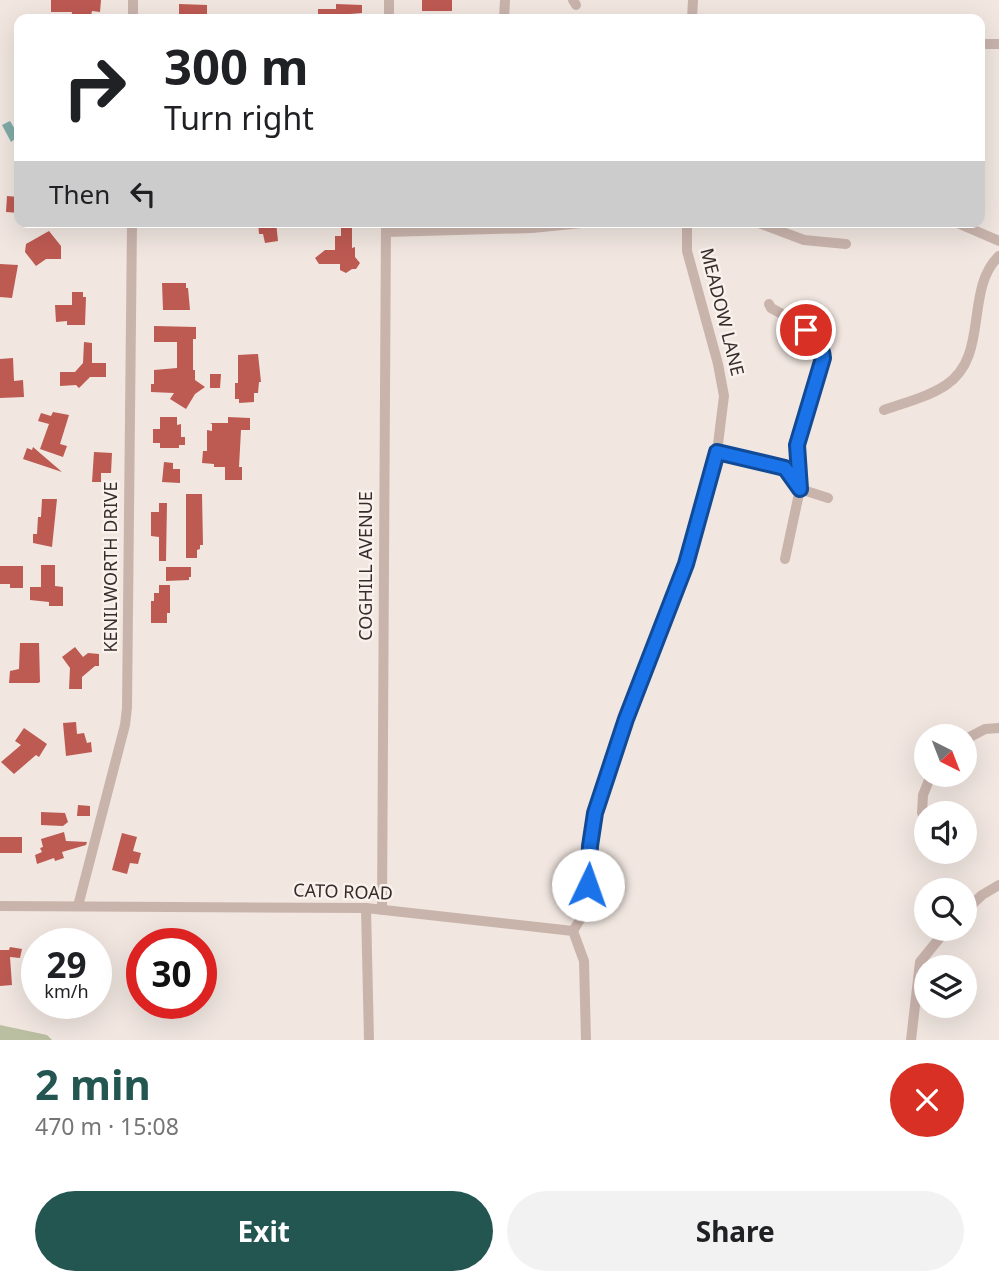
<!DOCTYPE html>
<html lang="en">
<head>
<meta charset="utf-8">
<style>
	body { margin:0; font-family:"Noto Sans",sans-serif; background:#f2f2f2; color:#202124; height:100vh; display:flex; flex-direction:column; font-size:26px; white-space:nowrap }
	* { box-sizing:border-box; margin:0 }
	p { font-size:23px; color:#757577 }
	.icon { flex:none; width:38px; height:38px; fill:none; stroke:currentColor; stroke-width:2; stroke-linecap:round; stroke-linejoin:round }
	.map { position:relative; height:1040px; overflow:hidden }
	.sheet { display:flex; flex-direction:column; background:#fff; flex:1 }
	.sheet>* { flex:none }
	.hud { position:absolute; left:14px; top:14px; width:971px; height:214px; border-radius:14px; box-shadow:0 7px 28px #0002; background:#fff; color:#202124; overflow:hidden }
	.needle { width:46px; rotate:138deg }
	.controls { position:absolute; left:914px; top:724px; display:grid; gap:14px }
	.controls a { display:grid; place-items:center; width:63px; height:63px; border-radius:50%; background:#fff; box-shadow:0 7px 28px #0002; font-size:35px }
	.speed { position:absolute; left:21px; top:928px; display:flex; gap:14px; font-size:35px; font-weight:700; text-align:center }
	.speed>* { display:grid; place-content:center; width:91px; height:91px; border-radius:50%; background:#fff; box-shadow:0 7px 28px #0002; line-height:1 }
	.speed small { font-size:18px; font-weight:400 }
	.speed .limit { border:10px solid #d22; background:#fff; color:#111 }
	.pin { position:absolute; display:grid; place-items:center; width:60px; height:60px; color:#fff; margin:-30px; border:4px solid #fff; border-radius:50%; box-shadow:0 2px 7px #0007 }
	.me { position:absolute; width:77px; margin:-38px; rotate:3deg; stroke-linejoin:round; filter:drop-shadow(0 0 5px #0008) }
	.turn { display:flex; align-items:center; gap:24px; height:147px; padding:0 35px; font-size:32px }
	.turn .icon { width:91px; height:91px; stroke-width:2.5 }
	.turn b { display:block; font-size:49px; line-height:60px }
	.then { display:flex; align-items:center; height:66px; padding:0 35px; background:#0003; gap:14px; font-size:26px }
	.round { display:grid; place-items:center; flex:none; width:74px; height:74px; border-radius:37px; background:#f2f2f2 }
	.head { display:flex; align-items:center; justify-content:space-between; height:119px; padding:0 35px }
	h1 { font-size:42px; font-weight:700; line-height:52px; color:#235651 }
	.button { display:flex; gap:14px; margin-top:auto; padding:14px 35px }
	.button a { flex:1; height:80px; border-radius:42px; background:#235651; color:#fff; font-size:28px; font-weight:700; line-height:80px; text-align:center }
	.button a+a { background:#f2f2f2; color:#202124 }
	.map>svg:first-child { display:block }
	.green { fill:#babfa1 }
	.water { fill:#81aca7 }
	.building { fill:#bd5a52 }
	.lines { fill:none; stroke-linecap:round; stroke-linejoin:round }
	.minor { stroke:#c9b4ac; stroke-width:10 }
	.route-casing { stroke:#114b97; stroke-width:18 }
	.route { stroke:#1a73e8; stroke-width:12 }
	.labels { text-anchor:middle; stroke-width:5; stroke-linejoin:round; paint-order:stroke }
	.street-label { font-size:18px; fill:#372c2b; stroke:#f9f1ec }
</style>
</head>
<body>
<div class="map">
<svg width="999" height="1040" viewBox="0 0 999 1040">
	<rect width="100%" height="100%" fill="#f1e6e0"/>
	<path class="green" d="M0 1025 47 1035 52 1040H0Z"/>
	<path class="water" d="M10 121 19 136 11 142 2 125Z"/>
	<g class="building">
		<path d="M51 0H101L100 12 92 11 91 16 84 15 83 19H71L72 12H51Z"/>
		<rect x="422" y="0" width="30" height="11"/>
		<path d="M179 4 207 5V19H193V15H179Z"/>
		<path d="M336 4 362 5V13L350 14V19H318V9H336Z"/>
		<path d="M7 196 19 197V213L6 212Z"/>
		<path d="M258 222H276L278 241 265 243 263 234H259Z"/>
		<path d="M341 222H352V248L355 247V257L360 263 356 269H352L346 273 340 270V264H319L315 258 325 250H335V236H341Z"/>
		<path d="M49 231 61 246V259H46L36 266 25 252 26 244Z"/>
		<path d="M0 264 18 265 12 298 0 297Z"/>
		<path d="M162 283H186V288H188L190 310H163Z"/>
		<path d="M72 292H83V297H86L85 325H67V321L56 322 55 305H72Z"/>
		<path d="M154 326 196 327V339H193V370H195V380L205 387 195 394 186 409 170 399 174 393 151 392V384H154V370L177 368V342H154Z"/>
		<path d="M84 342 92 343V363H106V377H90L79 388 76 385 60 386V372H75L83 363Z"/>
		<path d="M258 354 261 382H259L258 393H254V402L239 403V399H235V383H238V355Z"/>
		<path d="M13 358 14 381 23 380 24 397 0 398V359Z"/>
		<path d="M210 374H221L220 388H210Z"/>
		<path d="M53 412 69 415 60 444 67 446 63 457 40 449 49 424 38 421 41 413 51 416Z"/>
		<path d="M160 417H177V425L181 424V437H185V445H179V448H160V443H153V429H160Z"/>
		<path d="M228 417 250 418V430H241L239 467H242V480H225V467H214V464L202 463 203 451H207V430L212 431V424L210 423H228Z"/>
		<path d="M33 447 62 472 23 459 27 448 32 450Z"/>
		<path d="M94 452 112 453 111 473H101V482H92Z"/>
		<path d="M164 462 173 463V469H180V483L162 482Z"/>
		<path d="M186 494H202L203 545H200V549L197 550V558H186Z"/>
		<path d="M42 499H57L52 547 33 543V534H37L38 517H41Z"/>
		<path d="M159 503H167L166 561H159V537L151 536V512H159Z"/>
		<path d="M41 565H55V586L63 587V606H49V602L30 600V587H41Z"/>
		<path d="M0 566H23V588H10V584H0Z"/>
		<path d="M166 567H191V577H189V580L166 581Z"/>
		<path d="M159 585H170V613H167V623H151V601H154V593H159Z"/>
		<path d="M20 643H39L40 682 38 683H9L10 671 19 669Z"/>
		<path d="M75 647 83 657 88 653 99 654V666H95L82 677V689H69L70 668 62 657Z"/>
		<path d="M76 722 77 734 84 733 87 743 91 742 92 752 66 756 63 723Z"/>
		<path d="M24 728 47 744 39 757 36 755 14 774 1 762 21 745 15 741Z"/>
		<path d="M78 805 90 806V816H77Z"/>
		<path d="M41 812 65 813 68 822 63 826 41 825Z"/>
		<path d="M64 832 66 841 87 842 86 845 62 852 64 858 55 861 54 858 37 864 35 855 42 852 40 848 43 847 41 839Z"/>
		<path d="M122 833 137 837 133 851 141 853 138 864 130 863 127 874 112 870Z"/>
		<rect x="0" y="837" width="22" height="16"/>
		<path d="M10 947 22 949 20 958 10 957 12 985 0 986V950H9Z"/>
	</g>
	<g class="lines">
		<g class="minor">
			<path d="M573 0 576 5"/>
			<path d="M133 19V0"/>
			<path d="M389 19V0"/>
			<path d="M504 19 505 0"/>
			<path d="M692 19 693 0"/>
			<path d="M980 44H999"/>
			<path d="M756 222 804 240 846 244"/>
			<path d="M955 222 999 241"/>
			<path d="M386 232 532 228 591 222"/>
			<path d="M769 304 771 308C791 319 822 333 823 358L797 445 800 489 785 559"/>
			<path d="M884 410C904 403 928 397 946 385 990 356 964 289 999 256"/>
			<path d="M717 452 785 469 800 489 828 498"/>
			<path d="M964 740 985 729 999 728"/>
			<path d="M922 813 923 795 931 775"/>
			<path d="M0 906 366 908 573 931 584 961 586 1040"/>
			<path d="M78 906 125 725 127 708 132 222"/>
			<path d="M366 908 369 1040"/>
			<path d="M382 910 386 222"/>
			<path d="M964 912 982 895 999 885"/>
			<path d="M573 931 581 918 585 906 590 846 595 813 626 719 686 564 717 452 724 396 718 364 687 251V222"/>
			<path d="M911 1040 920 962 947 929"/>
		</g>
	</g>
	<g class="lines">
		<defs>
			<path id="route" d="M588 885 590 846 595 813 626 719 686 564 717 452 785 468 800 489 797 445 823 358C822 345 815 339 806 330"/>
		</defs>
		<use href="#route" class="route-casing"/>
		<use href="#route" class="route"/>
	</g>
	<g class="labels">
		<g class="street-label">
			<text transform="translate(722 312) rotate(76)" y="6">MEADOW LANE</text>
			<text transform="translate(366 566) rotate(-90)" y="6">COGHILL AVENUE</text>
			<text transform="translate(111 567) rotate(-90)" y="6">KENILWORTH DRIVE</text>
			<text transform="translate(343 892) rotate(2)" y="6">CATO ROAD</text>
		</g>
	</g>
</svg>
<div class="controls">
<a><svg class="needle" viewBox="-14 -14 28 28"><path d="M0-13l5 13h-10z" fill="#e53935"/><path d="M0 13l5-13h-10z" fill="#757577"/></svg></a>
<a><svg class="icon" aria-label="sound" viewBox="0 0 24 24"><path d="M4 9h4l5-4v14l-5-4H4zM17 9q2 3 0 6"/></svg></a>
<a><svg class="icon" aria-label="search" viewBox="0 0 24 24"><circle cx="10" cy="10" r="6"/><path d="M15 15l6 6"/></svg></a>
<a><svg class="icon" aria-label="layers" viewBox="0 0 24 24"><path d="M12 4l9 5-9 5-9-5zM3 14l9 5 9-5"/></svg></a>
</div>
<div class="speed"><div>29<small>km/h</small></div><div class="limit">30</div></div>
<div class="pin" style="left:806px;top:330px;background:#d93025"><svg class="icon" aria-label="arrive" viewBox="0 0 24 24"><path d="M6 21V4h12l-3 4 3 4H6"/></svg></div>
<svg class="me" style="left:588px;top:885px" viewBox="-20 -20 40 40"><circle r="19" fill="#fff"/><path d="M0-13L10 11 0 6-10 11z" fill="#1a73e8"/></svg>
<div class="hud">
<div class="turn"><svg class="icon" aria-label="right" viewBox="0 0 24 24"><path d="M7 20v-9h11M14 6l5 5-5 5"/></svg><div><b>300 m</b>Turn right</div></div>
<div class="then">Then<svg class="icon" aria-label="left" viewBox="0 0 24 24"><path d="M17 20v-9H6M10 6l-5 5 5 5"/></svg></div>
</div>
</div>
<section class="sheet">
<div class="head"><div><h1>2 min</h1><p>470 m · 15:08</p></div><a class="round" style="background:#d93025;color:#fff"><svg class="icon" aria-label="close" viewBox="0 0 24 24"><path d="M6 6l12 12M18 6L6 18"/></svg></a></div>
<div class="button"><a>Exit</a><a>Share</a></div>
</section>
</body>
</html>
